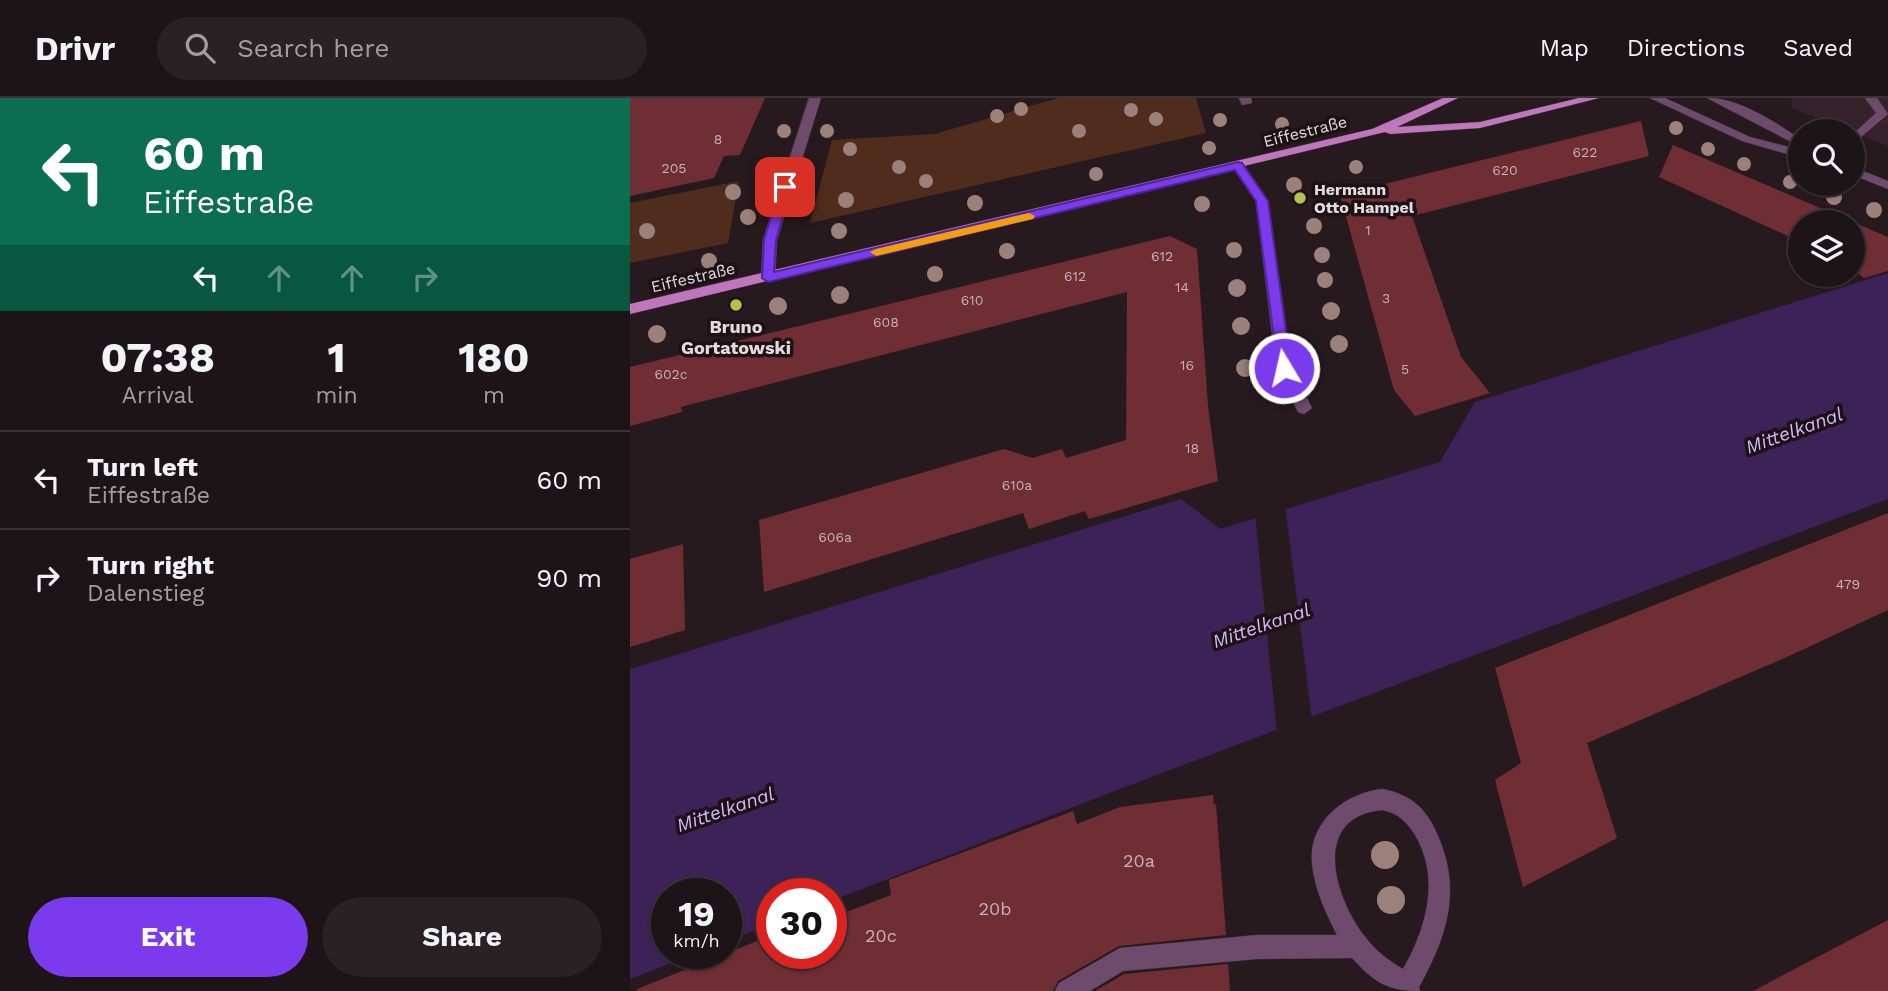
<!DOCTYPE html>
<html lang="en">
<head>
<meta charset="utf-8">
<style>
	body { margin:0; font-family:"Work Sans",sans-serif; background:#2a2124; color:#f1f3f6; height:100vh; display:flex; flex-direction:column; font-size:26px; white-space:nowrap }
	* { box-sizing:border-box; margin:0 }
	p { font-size:23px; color:#a09ea1 }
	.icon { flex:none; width:38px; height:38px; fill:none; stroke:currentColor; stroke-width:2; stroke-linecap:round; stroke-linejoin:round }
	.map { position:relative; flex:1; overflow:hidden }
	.side { display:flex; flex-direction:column; background:#1d1417; width:630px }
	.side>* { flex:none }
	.hud { background:#0b6e4f; color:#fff; overflow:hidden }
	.buttons { position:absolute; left:1158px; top:21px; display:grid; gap:14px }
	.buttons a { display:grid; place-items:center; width:77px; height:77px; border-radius:50%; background:#1d1417; box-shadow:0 2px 5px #0004,0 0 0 2px #3b3336; font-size:35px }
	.speed { position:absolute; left:21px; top:780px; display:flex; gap:14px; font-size:35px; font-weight:700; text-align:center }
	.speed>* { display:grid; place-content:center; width:91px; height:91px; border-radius:50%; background:#1d1417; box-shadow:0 2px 5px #0004,0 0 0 2px #3b3336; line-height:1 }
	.speed small { font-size:18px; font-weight:400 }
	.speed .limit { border:10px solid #d22; background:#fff; color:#111 }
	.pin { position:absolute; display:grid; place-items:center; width:60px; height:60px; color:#fff; margin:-30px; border-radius:14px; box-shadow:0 4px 10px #0006 }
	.me { position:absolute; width:77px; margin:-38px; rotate:351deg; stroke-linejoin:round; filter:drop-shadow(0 0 5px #0008) }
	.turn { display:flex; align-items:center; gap:24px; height:147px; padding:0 28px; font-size:32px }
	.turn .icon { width:91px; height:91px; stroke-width:2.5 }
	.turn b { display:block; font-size:49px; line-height:60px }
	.lanes { display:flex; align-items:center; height:66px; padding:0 28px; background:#0003; justify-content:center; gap:35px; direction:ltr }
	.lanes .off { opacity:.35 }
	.eta { display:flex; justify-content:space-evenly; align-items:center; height:119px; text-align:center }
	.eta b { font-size:42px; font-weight:700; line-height:49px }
	.cta { display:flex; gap:14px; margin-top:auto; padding:14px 28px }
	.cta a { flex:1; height:80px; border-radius:42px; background:#7c3aed; color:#fff; font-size:28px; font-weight:700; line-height:80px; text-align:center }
	.cta a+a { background:#2a2124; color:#f1f3f6 }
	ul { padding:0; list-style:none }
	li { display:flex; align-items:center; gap:21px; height:98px; padding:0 28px; border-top:2px solid #3b3336 }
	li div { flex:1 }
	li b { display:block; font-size:26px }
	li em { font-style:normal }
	header { display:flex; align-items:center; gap:42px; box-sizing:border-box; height:98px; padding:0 35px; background:#1d1417; border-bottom:2px solid #3b3336 }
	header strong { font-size:33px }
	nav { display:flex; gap:38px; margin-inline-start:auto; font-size:24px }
	.search { width:490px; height:63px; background:#2a2124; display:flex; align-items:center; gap:18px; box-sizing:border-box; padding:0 24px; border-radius:38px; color:#a09ea1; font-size:26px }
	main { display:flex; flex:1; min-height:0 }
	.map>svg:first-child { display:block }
	.built { fill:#35222a }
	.green { fill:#502c1d }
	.water { fill:#3c2257 }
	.pier { fill:#271a1f }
	.building { fill:#6f2e33 }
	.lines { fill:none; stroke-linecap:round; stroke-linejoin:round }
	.minor-casing { stroke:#41353a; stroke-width:1 }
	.major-casing { stroke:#41353a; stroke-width:1 }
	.minor { fill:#6e4b6c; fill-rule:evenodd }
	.major { fill:#bf76bc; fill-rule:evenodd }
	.tree { fill:#9c817a }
	.route { fill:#7c3aed; stroke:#51269a; stroke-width:2 }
	.slow { fill:#f59e0b }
	.poi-dot { fill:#b2c34c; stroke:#1d1116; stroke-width:2.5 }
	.labels { text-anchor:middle; stroke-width:7; stroke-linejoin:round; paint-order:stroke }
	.number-label { font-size:14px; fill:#c7b0b3 }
	.far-street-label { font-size:16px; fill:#e4dbde; stroke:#1d1116 }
	.far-poi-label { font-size:16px; font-weight:bold; fill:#e4dbde; stroke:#1d1116; text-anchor:start }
	.poi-label { font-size:18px; font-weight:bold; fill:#e4dbde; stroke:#1d1116 }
	.near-number-label { font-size:18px; fill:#c7b0b3 }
	.water-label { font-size:19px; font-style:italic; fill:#d5b8fc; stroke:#1d1116 }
</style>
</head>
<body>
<header>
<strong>Drivr</strong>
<div class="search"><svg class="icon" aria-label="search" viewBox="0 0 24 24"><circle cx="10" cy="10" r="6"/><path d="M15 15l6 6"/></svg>Search here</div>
<nav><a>Map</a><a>Directions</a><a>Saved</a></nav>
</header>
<main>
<section class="side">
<div class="hud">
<div class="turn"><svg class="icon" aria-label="left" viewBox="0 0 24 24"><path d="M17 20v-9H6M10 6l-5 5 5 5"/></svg><div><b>60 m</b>Eiffestraße</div></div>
<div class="lanes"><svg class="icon" aria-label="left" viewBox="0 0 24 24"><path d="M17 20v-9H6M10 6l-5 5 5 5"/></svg><svg class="icon off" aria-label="ahead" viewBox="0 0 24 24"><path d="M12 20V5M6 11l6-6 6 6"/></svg><svg class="icon off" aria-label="ahead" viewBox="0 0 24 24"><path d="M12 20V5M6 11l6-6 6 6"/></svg><svg class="icon off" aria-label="right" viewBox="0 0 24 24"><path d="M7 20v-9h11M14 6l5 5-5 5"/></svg></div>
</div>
<div class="eta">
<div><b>07:38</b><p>Arrival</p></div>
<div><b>1</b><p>min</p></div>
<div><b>180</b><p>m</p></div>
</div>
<ul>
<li><svg class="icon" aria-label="left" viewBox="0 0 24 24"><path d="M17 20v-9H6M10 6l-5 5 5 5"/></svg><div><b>Turn left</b><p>Eiffestraße</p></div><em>60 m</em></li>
<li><svg class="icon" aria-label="right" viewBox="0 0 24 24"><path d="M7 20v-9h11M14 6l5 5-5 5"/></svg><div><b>Turn right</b><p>Dalenstieg</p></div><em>90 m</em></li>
</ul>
<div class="cta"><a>Exit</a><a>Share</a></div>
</section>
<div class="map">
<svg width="1258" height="893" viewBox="0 0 1258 893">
	<rect width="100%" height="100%" fill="#271a1f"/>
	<path class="built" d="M1162 0H1258V48L1161 10Z"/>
	<g class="green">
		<path d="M428 0H566L576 35 180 125 202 42 305 36Z"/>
		<path d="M109 83 98 145 0 165V105Z"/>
	</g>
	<path class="water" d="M1258 175V401L503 686 201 803V796H142V826L96 843V796H37V856H64L0 881V571L551 401 590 431 810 364 845 304Z"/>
	<path class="pier" d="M655 407 682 622 647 635 625 416Z"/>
	<g class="building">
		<path d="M0 0H135L110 57 94 58 84 80 0 98Z"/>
		<path d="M1011 23 1019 58 782 118 831 259 860 295 785 318 764 292 710 97Z"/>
		<path d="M1043 47 1223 124H1171V144L1029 79Z"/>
		<path d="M1223 124 1258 139V173L1234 180 1223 171Z"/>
		<path d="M540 138 567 151 578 308 588 383 459 421 455 413 399 431 393 415 134 494 129 422 374 351 403 360 432 351 436 360 496 342 497 194 51 309 52 314 0 328V269Z"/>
		<path d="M1258 415V512L1159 558 957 645 987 740 893 789 865 682 891 665 865 570Z"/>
		<path d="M53 446 55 532 0 549V461Z"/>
		<path d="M583 697 584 707 586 706 596 837 489 848 428 883 423 893H7V891L142 837V856H201V820L261 797 259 782 443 713 447 726 490 709Z"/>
		<path d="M1258 822V893H1123Z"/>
		<path d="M598 866 600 893H465L494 876Z"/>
	</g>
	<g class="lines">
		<defs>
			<g id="minor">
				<path d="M179 0H191L147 142 145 180 138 184 131 180 133 142Z"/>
				<path d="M609 0H621L622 5 612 7Z"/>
				<path d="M1020 0H1035L1120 39 1171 52V60L1112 43Z"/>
				<path d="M1077 0C1110 0 1144 24 1171 41V49Z"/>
				<path d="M1235 0H1247L1258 16 1223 46V36L1246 15Z"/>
				<path d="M608 64 612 65 638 103 662 270 682 310 674 316 668 314 646 270 626 103 602 68Z"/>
				<path d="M1223 69 1258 83V91L1223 77Z"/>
				<path d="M752 691C781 696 797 711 808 738 832 793 817 838 789 889L790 893C757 893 744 884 722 860L627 861 493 873 460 893H425L429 885 490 850 627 837H707C696 815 684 790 682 765 678 724 715 695 752 691ZM752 712C768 715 777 724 785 737 811 780 796 831 773 871 759 863 746 853 736 840 705 802 679 719 752 712Z"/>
			</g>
			<path id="major" d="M813 0H828L767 29 850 24 949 0H969L850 30 760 36 755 34 0 216V206L742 31Z"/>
		</defs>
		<use href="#minor" class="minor-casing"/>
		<use href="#major" class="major-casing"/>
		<use href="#minor" class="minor"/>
		<use href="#major" class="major"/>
	</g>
	<g class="tree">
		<circle cx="391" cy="11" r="7"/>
		<circle cx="501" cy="12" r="7"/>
		<circle cx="367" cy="18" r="7"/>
		<circle cx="526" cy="21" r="7"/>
		<circle cx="590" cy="22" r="7"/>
		<circle cx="652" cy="26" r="7"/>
		<circle cx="1046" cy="30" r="7"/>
		<circle cx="154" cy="33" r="7"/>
		<circle cx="197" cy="33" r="7"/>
		<circle cx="449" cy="33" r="7"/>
		<circle cx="579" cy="50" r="7"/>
		<circle cx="220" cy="51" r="7"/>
		<circle cx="1078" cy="51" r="7"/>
		<circle cx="1114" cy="66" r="7"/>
		<circle cx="269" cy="69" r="7"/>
		<circle cx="726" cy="69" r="7"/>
		<circle cx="136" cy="74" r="7"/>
		<circle cx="466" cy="76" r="7"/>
		<circle cx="296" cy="83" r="7"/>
		<circle cx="1160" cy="84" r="7"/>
		<circle cx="664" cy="87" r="8"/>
		<circle cx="103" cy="94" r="8"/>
		<circle cx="1204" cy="99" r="8"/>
		<circle cx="216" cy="102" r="8"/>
		<circle cx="345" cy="105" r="8"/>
		<circle cx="172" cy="106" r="8"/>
		<circle cx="572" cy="106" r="8"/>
		<circle cx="1244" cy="112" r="8"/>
		<circle cx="118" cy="119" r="8"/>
		<circle cx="684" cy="128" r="8"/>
		<circle cx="17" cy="133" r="8"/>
		<circle cx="209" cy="133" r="8"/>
		<circle cx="604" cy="152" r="8"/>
		<circle cx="377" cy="153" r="8"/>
		<circle cx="692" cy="157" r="8"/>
		<circle cx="79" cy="163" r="8"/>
		<circle cx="305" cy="176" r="8"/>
		<circle cx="695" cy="182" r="8"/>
		<circle cx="607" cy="190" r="9"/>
		<circle cx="210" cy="197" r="9"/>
		<circle cx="148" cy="208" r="9"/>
		<circle cx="701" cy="213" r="9"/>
		<circle cx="611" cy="228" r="9"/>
		<circle cx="27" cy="236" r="9"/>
		<circle cx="709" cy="246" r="9"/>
		<circle cx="615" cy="270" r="9"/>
		<circle cx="755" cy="757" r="14"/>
		<circle cx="761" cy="802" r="14"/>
	</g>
	<path class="route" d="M608 64 612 65 638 103 661 270 654 275 648 270 626 103 605 72 138 184 132 180 134 142 150 89 155 86 161 89 146 142 144 174Z"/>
	<path class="slow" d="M399 115 405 118 403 121 246 158 240 154 246 151Z"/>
	<g class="poi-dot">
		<circle cx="670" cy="100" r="7"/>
		<circle cx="106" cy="207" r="7"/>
	</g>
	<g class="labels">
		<g class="number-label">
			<text x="88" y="46">8</text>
			<text x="955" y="59">622</text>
			<text x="44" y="75">205</text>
			<text x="875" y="77">620</text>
			<text x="738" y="137">1</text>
			<text x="532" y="163">612</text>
			<text x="445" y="183">612</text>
			<text x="552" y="194">14</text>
			<text x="756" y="205">3</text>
			<text x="342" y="207">610</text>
			<text x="256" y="229">608</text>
			<text x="557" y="272">16</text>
			<text x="775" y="276">5</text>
			<text x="41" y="281">602c</text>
			<text x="562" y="355">18</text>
			<text x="387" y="392">610a</text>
			<text x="205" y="444">606a</text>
			<text x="1218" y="491">479</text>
		</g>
		<g class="far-street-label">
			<text transform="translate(675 33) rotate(-14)" y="6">Eiffestraße</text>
			<text transform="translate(63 179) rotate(-13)" y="6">Eiffestraße</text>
		</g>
		<g class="far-poi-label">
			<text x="684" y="97">Hermann<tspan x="684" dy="18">Otto Hampel</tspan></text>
		</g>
		<g class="poi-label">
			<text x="106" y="235">Bruno<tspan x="106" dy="21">Gortatowski</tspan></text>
		</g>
		<g class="near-number-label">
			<text x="509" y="769">20a</text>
			<text x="365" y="817">20b</text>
			<text x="251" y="844">20c</text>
		</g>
		<g class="water-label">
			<text transform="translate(1164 332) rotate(-20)" y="7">Mittelkanal</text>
			<text transform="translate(631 527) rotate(-19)" y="7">Mittelkanal</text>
			<text transform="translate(95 711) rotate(-19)" y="7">Mittelkanal</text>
		</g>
	</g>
</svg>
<div class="buttons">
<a><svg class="icon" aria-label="search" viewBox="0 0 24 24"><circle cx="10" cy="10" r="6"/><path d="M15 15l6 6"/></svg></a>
<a><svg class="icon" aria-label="layers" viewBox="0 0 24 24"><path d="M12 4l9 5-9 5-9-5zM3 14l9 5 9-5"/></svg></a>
</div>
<div class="speed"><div>19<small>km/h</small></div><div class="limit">30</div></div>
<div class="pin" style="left:155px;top:89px;background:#d93025"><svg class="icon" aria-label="arrive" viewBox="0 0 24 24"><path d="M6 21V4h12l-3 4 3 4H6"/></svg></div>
<svg class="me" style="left:654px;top:270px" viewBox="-20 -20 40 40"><circle r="17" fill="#7c3aed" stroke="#fff" stroke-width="3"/><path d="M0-11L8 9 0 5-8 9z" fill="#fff"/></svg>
</div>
</main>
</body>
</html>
